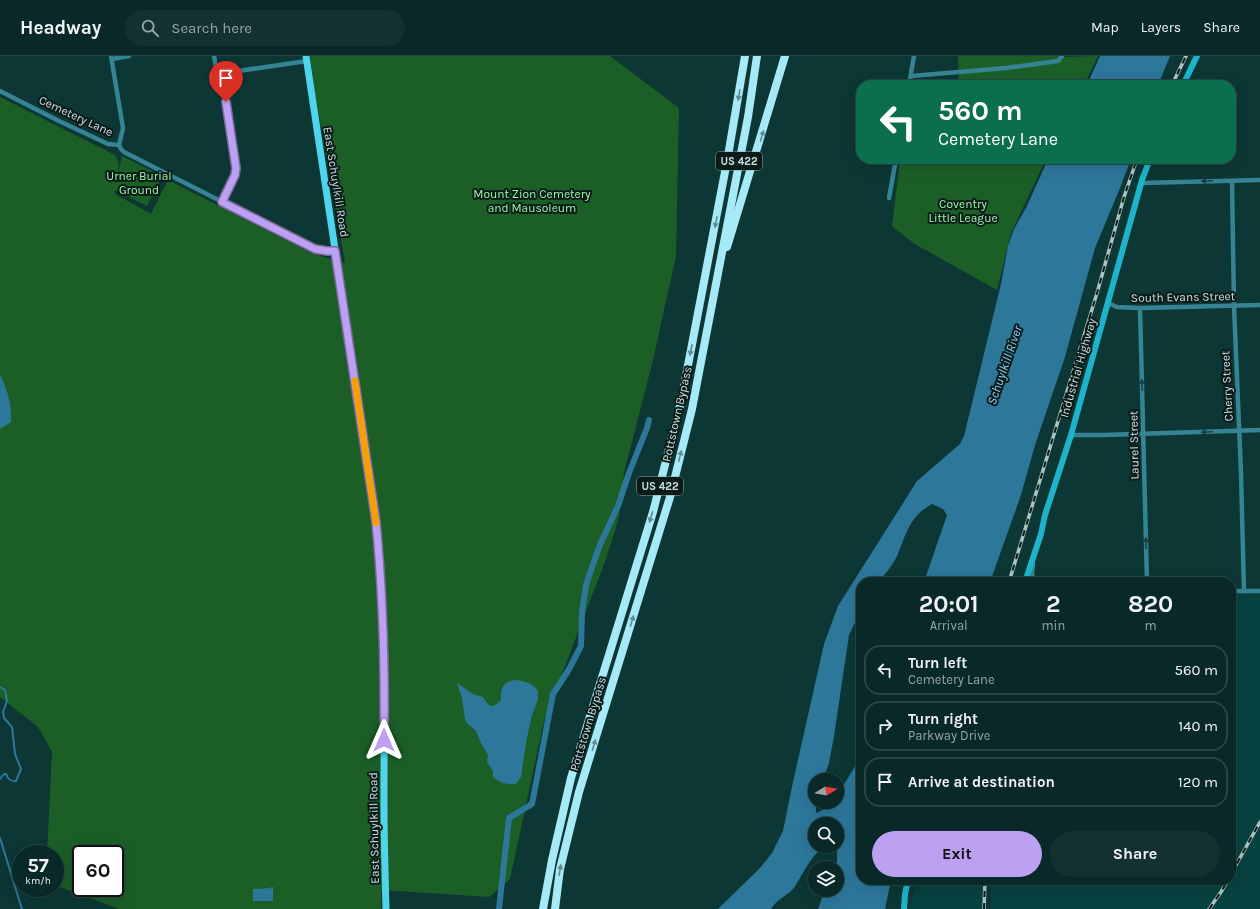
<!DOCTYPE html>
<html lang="en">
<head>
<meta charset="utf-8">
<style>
	body { margin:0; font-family:Karla,sans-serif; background:#123130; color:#f1f3f6; height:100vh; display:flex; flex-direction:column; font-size:15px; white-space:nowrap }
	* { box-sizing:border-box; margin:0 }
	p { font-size:13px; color:#99a6a8 }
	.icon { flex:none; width:22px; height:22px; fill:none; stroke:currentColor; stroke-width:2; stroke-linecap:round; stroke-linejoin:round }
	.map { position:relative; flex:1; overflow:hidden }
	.details { position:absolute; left:856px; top:521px; width:380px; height:308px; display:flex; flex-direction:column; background:#092928; border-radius:16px; box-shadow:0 4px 16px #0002,0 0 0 1px #294545 }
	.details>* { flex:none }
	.guide { position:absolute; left:856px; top:24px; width:380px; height:84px; border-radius:16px; box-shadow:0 4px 16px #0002,0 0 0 1px #294545; background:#0b6e4f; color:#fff; overflow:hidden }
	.needle { width:26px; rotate:79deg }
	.controls { position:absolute; left:808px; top:717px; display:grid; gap:8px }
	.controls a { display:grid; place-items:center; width:36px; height:36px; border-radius:50%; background:#092928; box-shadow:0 4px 16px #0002,0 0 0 1px #294545; font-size:20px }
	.speed { position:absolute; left:12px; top:789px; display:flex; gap:8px; font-size:20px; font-weight:700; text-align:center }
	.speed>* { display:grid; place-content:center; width:52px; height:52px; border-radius:50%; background:#092928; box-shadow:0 4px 16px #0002,0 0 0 1px #294545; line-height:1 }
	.speed small { font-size:10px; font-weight:400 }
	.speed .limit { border:2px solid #111; border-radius:6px; background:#fff; color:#111 }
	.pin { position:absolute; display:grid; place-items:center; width:34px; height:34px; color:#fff; margin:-41px -17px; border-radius:50% 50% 50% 0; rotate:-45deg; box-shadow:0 0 4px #0007 }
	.pin .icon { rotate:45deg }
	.me { position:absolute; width:44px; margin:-22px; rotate:0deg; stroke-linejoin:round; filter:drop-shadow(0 0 3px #0008) }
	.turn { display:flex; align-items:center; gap:14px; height:84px; padding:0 16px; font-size:18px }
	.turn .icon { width:52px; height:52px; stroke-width:2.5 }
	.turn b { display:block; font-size:28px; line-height:34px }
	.eta { display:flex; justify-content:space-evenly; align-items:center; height:68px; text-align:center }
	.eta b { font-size:24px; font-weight:700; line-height:28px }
	.primary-button { display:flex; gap:8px; margin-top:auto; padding:8px 16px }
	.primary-button a { flex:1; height:46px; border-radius:24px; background:#bca0f2; color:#111; font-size:16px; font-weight:700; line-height:46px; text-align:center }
	.primary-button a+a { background:#123130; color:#f1f3f6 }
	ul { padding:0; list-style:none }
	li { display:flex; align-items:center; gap:12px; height:50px; margin:0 8px 6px; padding:0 8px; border:2px solid #294545; border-radius:16px }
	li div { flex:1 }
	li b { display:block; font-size:15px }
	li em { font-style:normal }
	header { display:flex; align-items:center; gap:24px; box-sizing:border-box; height:56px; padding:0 20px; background:#092928; border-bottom:1px solid #294545 }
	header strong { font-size:19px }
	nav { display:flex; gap:22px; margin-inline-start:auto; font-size:14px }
	.search { width:280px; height:36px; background:#123130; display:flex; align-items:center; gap:10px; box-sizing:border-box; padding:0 14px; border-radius:22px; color:#99a6a8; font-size:15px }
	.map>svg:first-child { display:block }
	.built { fill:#074240 }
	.green { fill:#1b5f27; fill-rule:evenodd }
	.water { fill:#2d779b; fill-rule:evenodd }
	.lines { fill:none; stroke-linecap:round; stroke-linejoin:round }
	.stream { stroke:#2d779b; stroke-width:2 }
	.canal { stroke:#2d779b; stroke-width:6 }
	.street { stroke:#368493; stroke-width:4.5 }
	.secondary { stroke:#1db4cb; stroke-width:6 }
	.primary { stroke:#4ed4ec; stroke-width:7 }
	.highway { stroke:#a6e9f7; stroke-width:8 }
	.rail-casing { stroke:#abc4c2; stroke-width:3.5 }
	.rail { stroke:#0a1b1a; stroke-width:2; stroke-dasharray:6; stroke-linecap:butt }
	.oneway { fill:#608c94 }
	.oneway2 { fill:#194044 }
	.route-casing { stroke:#7a689d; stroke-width:10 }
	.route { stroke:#bca0f2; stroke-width:7 }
	.slow { stroke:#f59e0b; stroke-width:7 }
	.labels { text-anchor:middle; stroke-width:4; stroke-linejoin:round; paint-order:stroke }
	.shield { fill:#0a1b1a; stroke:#90a5a3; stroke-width:1 }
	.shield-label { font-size:11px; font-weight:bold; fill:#cae0de }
	.street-label { font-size:12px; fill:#cae0de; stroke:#0a1b1a }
	.park-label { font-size:12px; fill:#9cf9a5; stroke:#0a1b1a }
	.water-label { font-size:13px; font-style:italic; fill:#89cdf3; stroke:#0a1b1a }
</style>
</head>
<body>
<header>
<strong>Headway</strong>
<div class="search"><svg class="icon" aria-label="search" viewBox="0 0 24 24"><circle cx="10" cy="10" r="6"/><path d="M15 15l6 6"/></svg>Search here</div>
<nav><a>Map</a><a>Layers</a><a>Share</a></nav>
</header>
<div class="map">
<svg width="1260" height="853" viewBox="0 0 1260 853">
	<rect width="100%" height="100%" fill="#0c3735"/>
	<g class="built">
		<path d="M1260 534V853H991V824H1231V535Z"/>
		<path d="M917 824H983V853H910Z"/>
	</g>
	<g class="green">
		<path d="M310 0H610L679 52 676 200 653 304 624 417 619 461 605 506 544 665 510 823 489 841 381 834V853H119L55 829V798H47L52 696 38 671 0 641V41L115 99 119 107 117 122 122 100 162 120 147 150 115 134V138L151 158 168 124 311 197 345 207 315 37ZM81 798H115V832H81Z"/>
		<path d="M958 0H1060V1L1098 0 1084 29H957L959 17Z"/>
		<path d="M900 103H1046L1011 177 997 234 913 187 892 170Z"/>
	</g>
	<g class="water">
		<path d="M1100 0H1170L1158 29H1087Z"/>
		<path d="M1048 103H1131L1120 132 1095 192 1065 301 1035 389 1021 439 990 526H924L947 459 943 453 932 448C911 459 907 475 899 495 895 507 886 517 878 526H861V554L849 579 834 680 829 707 823 724H815L816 757 827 752 832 746H837V740L857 707 861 698V824H891L885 853H818L825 834H837V812H834L837 806V795C835 794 831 791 828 791 816 789 800 823 794 832 787 840 777 843 771 853H718L760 812 772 797 783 775 793 726 824 588 838 550 917 425 960 388 964 380 1001 228 1008 190 1014 173 1027 150ZM815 768H837V790H815Z"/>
		<path d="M0 318C7 334 12 348 11 366L0 373Z"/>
		<path d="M513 624C521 624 534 627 538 635V643L532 659 526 687 521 721 516 728C507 729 500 727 493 721V715L487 706 488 699 482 689 476 675 467 667 465 663 462 642 457 627 473 638 483 641C490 651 491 654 501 644 500 633 503 627 513 624Z"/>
		<path d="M271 831H273V845H253V833L271 832Z"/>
	</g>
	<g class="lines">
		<g class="stream">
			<path d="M0 631 5 634 7 645 3 656 4 662 12 671 15 698 21 713 16 725C11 726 8 723 6 718H4L0 723"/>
			<path d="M0 782 22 853"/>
		</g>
		<path class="canal" d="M499 853 509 762 532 748 553 638 568 615 581 590 582 556 586 529 599 491 618 450 629 417 647 372 649 364"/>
		<g class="street">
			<path d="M111 0 123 72 119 89"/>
			<path d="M214 0 217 18 307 5"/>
			<path d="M112 3 129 0"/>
			<path d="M217 18 226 46 236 112 235 119 222 146"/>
			<path d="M911 20 1006 12 1058 5 1062 0"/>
			<path d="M909 29 914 0"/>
			<path d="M0 35 59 65 108 88 119 89"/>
			<path d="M119 89 121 93 124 96 315 193 327 195H335"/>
			<path d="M1232 125 1234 250 1241 417 1244 535"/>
			<path d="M1141 127 1260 124"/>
			<path d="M889 142 896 103"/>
			<path d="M1108 247 1117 251 1140 252 1260 249"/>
			<path d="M1140 252 1147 526"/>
			<path d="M1071 379H1104L1260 374"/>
			<path d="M1033 508 1032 518 1034 526"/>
			<path d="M1231 535H1260"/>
		</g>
		<g class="secondary">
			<path d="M1183 29 1197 0"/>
			<path d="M1025 526 1041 478 1045 459 1071 379 1142 124 1150 103"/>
			<path d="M904 853 905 838 908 824"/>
		</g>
		<path class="primary" d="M306 0 376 466C386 558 384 651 384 744 384 780 385 817 386 853"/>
		<g class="highway">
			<path d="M727 191 785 0"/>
			<path d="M543 853 552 804 571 722 653 456 681 346 728 100 745 0"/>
			<path d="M555 853 560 813 579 736 670 441 692 353 748 61 757 0"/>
		</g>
		<defs>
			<g id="rail">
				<path d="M1172 29 1186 0"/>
				<path d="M1009 526 1097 237 1124 141 1137 103"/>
				<path d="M1231 818 1260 766"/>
				<path d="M984 853 985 824"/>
				<path d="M1209 853 1221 836 1228 824"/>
			</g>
		</defs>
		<use href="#rail" class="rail-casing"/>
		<use href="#rail" class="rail"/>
	</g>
	<defs><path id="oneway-solid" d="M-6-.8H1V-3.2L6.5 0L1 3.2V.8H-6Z"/></defs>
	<g class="oneway">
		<use href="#oneway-solid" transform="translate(739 39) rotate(99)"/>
		<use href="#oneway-solid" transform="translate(762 80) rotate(-73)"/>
		<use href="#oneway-solid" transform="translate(716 166) rotate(101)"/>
		<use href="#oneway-solid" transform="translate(691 294) rotate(101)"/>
		<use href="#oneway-solid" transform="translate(680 400) rotate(-76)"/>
		<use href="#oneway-solid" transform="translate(651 461) rotate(107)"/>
		<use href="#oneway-solid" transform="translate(632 565) rotate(-73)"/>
		<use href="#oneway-solid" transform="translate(594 689) rotate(-73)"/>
		<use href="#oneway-solid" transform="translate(560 814) rotate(-80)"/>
	</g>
	<g class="oneway2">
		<use href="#oneway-solid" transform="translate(1207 125) rotate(178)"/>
		<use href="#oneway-solid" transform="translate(1142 329) rotate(-92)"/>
		<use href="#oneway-solid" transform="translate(1207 376) rotate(177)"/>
		<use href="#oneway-solid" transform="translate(1146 487) rotate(-91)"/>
	</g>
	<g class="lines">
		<defs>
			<path id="route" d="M226 46 236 112 235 119 222 146 315 193 327 195H335L376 466C383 538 385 611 384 684"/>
		</defs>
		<use href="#route" class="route-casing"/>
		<use href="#route" class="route"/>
		<path class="slow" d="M355 325 376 467"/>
	</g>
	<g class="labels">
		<g class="shield">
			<rect x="716" y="96" width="46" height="18" rx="3"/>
			<rect x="637" y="421" width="46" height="18" rx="3"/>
		</g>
		<g class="shield-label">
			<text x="739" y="109">US 422</text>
			<text x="660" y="434">US 422</text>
		</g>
		<g class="street-label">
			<text transform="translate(76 60) rotate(25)" y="4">Cemetery Lane</text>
			<text transform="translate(336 126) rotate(81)" y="4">East Schuylkill Road</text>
			<text transform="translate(1183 241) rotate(-1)" y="4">South Evans Street</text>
			<text transform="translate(1078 312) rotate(-74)" y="4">Industrial Highway</text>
			<text transform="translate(1227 330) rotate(-93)" y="4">Cherry Street</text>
			<text transform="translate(677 358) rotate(-77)" y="4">Pottstown Bypass</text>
			<text transform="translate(1134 389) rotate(-91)" y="4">Laurel Street</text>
			<text transform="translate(588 668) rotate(-73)" y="4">Pottstown Bypass</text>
			<text transform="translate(374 772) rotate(-91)" y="4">East Schuylkill Road</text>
		</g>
		<g class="park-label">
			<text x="139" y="124">Urner Burial<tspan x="139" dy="14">Ground</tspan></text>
			<text x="532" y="142">Mount Zion Cemetery<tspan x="532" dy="14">and Mausoleum</tspan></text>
			<text x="963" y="152">Coventry<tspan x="963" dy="14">Little League</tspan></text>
		</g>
		<g class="water-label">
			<text transform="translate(1004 309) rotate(-71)" y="5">Schuylkill River</text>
		</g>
	</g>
</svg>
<div class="controls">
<a><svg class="needle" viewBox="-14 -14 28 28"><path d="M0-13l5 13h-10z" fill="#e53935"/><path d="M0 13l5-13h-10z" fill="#99a6a8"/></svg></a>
<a><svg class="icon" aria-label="search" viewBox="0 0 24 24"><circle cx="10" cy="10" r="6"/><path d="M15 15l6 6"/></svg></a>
<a><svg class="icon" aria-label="layers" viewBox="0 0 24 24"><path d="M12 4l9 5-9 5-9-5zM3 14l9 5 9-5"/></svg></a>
</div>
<div class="speed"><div>57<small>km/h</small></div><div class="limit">60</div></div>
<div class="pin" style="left:226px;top:46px;background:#d93025"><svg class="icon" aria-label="arrive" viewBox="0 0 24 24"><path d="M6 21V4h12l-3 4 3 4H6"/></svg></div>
<svg class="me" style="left:384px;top:684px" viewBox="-20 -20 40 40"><path d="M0-17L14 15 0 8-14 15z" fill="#bca0f2" stroke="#fff" stroke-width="4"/></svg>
<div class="guide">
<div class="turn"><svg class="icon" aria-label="left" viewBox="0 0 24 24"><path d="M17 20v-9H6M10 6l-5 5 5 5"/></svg><div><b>560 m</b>Cemetery Lane</div></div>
</div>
<section class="details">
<div class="eta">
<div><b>20:01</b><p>Arrival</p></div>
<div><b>2</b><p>min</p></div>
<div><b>820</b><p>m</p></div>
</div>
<ul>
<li><svg class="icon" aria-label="left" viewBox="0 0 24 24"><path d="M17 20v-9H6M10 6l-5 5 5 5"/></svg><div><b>Turn left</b><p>Cemetery Lane</p></div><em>560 m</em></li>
<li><svg class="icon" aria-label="right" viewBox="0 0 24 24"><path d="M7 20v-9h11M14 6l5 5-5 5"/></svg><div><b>Turn right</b><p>Parkway Drive</p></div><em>140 m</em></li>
<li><svg class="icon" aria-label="arrive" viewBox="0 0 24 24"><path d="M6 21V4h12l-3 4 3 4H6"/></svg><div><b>Arrive at destination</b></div><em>120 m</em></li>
</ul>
<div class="primary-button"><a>Exit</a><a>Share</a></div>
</section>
</div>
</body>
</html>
